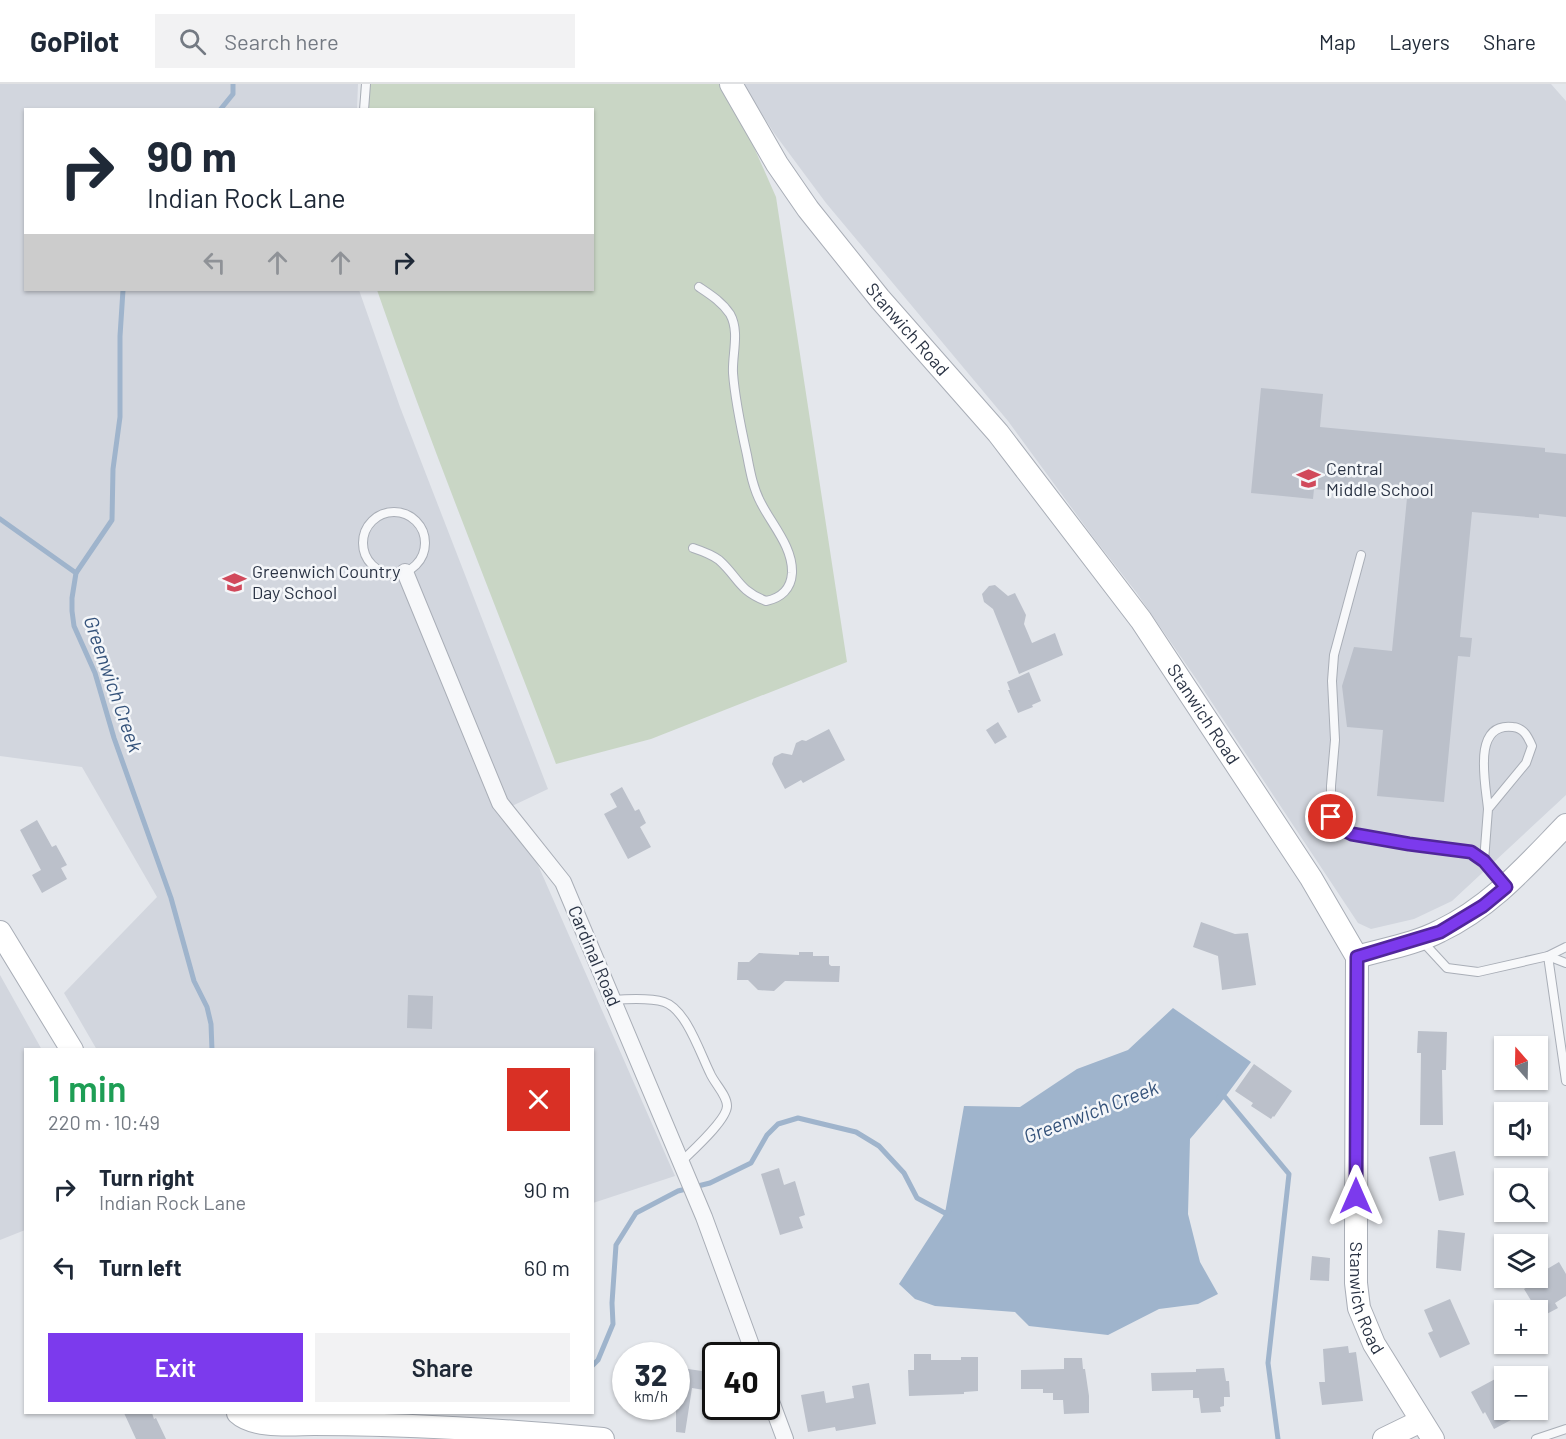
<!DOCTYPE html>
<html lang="en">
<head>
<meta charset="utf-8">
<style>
	body { margin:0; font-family:Barlow,sans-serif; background:#f2f2f3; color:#1f2937; height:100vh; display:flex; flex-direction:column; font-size:22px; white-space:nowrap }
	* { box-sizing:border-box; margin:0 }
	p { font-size:20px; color:#747a83 }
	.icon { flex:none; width:33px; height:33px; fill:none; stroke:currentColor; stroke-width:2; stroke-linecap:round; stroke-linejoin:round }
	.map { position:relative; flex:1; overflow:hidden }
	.side { position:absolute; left:24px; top:964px; width:570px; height:366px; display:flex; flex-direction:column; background:#fff; border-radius:0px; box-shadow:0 2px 4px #0004 }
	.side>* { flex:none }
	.top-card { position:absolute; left:24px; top:24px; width:570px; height:183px; border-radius:0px; box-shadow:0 2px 4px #0004; background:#fff; color:#1f2937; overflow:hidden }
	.needle { width:39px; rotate:340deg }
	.fabs { position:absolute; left:1494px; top:952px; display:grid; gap:12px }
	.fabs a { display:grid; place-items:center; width:54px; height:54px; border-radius:0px; background:#fff; box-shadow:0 2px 4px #0004; font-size:30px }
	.speed { position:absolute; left:612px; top:1258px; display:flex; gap:12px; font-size:30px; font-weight:700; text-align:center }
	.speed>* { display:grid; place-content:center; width:78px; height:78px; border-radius:50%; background:#fff; box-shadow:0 2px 4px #0004; line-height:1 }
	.speed small { font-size:15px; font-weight:400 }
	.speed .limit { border:3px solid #111; border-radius:9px; background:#fff; color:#111 }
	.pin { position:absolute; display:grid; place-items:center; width:51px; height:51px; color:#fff; margin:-26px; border:3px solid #fff; border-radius:50%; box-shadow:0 2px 6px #0007 }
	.me { position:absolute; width:66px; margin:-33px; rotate:0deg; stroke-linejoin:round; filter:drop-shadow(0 0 4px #0008) }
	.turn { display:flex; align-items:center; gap:21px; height:126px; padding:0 24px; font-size:27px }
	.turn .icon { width:78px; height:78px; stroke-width:2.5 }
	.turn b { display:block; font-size:42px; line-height:51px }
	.lanes { display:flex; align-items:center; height:57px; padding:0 24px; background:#0003; justify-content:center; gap:30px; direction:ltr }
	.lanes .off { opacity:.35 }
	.round { display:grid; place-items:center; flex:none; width:63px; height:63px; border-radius:0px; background:#f2f2f3 }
	.head { display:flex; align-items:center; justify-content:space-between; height:102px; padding:0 24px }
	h1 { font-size:36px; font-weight:600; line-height:45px; color:#1e9e55 }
	.primary-button { display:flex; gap:12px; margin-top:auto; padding:12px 24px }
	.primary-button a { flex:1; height:69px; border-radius:0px; background:#7c3aed; color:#fff; font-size:24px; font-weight:600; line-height:69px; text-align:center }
	.primary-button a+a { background:#f2f2f3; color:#1f2937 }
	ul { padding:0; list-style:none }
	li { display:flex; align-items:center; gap:18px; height:78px; padding:0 24px }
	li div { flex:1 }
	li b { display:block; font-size:22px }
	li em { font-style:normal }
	header { display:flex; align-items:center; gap:36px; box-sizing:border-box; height:84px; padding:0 30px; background:#fff; border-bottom:2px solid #e0e1e3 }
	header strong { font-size:28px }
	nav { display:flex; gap:33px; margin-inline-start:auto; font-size:21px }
	.search { width:420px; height:54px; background:#f2f2f3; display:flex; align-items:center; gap:15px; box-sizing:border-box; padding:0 21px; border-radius:0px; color:#747a83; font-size:22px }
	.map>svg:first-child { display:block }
	.built { fill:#d2d6de }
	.green { fill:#c9d6c5 }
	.water { fill:#9fb4cc }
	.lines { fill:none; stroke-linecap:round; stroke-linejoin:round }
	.stream { stroke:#9fb4cc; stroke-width:5 }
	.building { fill:#bbc0ca }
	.lane-casing { stroke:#a9aeb7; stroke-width:10 }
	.street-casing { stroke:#a9aeb7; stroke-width:18 }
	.secondary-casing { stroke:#a9aeb7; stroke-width:24 }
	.lane { stroke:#f7f8fa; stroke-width:8 }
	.street { stroke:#f7f8fa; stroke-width:16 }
	.secondary { stroke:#fff; stroke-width:22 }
	.route-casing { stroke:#51269a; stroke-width:15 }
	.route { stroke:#7c3aed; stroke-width:10 }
	.labels { text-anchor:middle; stroke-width:5; stroke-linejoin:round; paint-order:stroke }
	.street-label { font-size:18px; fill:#2b3445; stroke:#f4f6f9 }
	.poi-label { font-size:18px; fill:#2b3445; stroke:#f4f6f9; text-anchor:start }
	.water-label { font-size:20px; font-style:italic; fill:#34527a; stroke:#f4f6f9 }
</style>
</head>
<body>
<header>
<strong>GoPilot</strong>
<div class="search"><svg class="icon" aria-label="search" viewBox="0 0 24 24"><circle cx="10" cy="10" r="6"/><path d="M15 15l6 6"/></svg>Search here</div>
<nav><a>Map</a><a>Layers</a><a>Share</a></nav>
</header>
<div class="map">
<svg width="1566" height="1355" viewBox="0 0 1566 1355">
	<rect width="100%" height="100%" fill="#e4e7ec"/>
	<g class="built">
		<path d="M0 0H358L357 25 26 26V206H359L400 323 548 705 512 722 675 1092 593 1119 592 966H97L64 909 157 813 82 683 0 672Z"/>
		<path d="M743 0H1551L1566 17V711L1452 817 1414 835 1371 845 1358 839 1199 599 1136 508 1093 453 1008 337 826 119 774 49Z"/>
		<path d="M0 891 42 966H26L25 1146 0 1156Z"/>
	</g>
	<path class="green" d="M361 0H726L776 113 847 578 651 655 556 680C496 522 432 365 377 206H592V26H360Z"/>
	<path class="water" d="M1173 924 1251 978 1219 1021 1190 1055 1188 1130 1200 1178 1218 1210 1198 1220 1159 1225 1108 1251 1029 1242 1015 1228 935 1222 915 1215 899 1200 945 1129 964 1022 1020 1023 1077 985 1128 966Z"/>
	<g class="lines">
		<g class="stream">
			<path d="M220 26 233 10V0"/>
			<path d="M123 206 120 252V333L113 385 112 436 76 489 72 514V527L74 542 95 589 114 654 171 814 194 897 207 923 211 940 212 966"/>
			<path d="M0 435 76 489"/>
			<path d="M1219 1013H1225L1289 1090 1268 1279 1278 1355"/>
			<path d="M592 1282 598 1276 613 1240 612 1219 616 1161 636 1129 678 1107 710 1099 751 1079 767 1051 778 1040 798 1034 856 1048 879 1062 904 1089 917 1114 945 1129 949 1127"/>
		</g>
	</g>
	<g class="building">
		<path d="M1261 304 1323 310 1320 343 1545 364V368L1566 370V433L1539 430V434L1472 428 1460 553 1472 554 1470 573 1458 572 1444 718 1377 712 1383 646 1347 643 1342 602 1354 563 1392 567 1407 414 1314 405 1313 415 1251 409Z"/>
		<path d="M995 501 1008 512 1015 509 1026 531 1024 540 1032 559 1055 549 1063 571 1019 590 993 525 984 518 982 510 989 502Z"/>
		<path d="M1029 588 1041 617 1032 621 1033 623 1018 629 1008 606H1010L1007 598Z"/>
		<path d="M998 638 1007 653 995 660 986 646Z"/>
		<path d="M829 645 845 676 803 699 801 696 785 705 772 680 774 673 782 669 792 671 796 659 802 656 806 657Z"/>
		<path d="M622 703 635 727 639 725 646 739 640 743 651 763 628 775 604 730 617 723 610 710Z"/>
		<path d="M37 736 52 763 56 761 67 781 61 784 67 795 42 809 32 791 41 786 20 746Z"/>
		<path d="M1201 838 1235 850 1248 849 1256 901 1222 906 1218 872 1193 863Z"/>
		<path d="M799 868H813V872H829V880L831 882H840L839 898 785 897 774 907 758 906 748 896H737L738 878H749L759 869 799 871Z"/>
		<path d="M408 911 433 912 432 945 407 944Z"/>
		<path d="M1418 947 1447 948 1446 986H1442L1443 1041H1420L1421 969H1417Z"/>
		<path d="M1254 980 1292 1007 1274 1033 1273 1032 1271 1035 1251 1022 1253 1019 1235 1007Z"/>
		<path d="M1455 1067 1464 1111 1439 1117 1429 1073Z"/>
		<path d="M779 1084 784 1101 795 1097 805 1131 799 1133 803 1144 780 1151 761 1090Z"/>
		<path d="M1438 1146 1465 1149 1461 1187 1436 1184Z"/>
		<path d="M1312 1172 1330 1174 1329 1197 1310 1196Z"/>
		<path d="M1559 1178 1566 1190V1212L1555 1219 1558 1224 1541 1233 1524 1205 1545 1193 1542 1188Z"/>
		<path d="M1450 1215 1470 1260 1440 1274 1428 1249 1433 1247 1424 1226Z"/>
		<path d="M1348 1262 1349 1269 1356 1268 1363 1317 1322 1321 1319 1298H1325L1323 1265Z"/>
		<path d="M914 1270H931V1276H961V1273H978V1307L964 1308V1310L909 1312 908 1286H914Z"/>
		<path d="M1064 1274H1082L1083 1285H1085L1089 1312V1329L1064 1330 1063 1316H1053V1309H1043V1305H1021V1286L1064 1285Z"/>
		<path d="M1224 1284 1226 1297H1229L1230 1313H1224V1322L1220 1323 1221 1328 1201 1329 1199 1314H1193V1306L1152 1307 1151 1289 1196 1288V1285Z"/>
		<path d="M688 1285 716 1289V1308L692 1304 685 1349 676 1348V1292L687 1293Z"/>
		<path d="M1497 1294 1504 1308V1326H1530L1494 1345 1485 1328 1483 1330 1471 1308Z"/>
		<path d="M869 1299 876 1340 836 1347 835 1343 808 1348 801 1311 824 1307 826 1319 854 1314 852 1302Z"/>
		<path d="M124 1329H152L154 1335 156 1334 166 1355H136Z"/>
	</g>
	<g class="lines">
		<defs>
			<g id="lane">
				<path d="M364 26 366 0"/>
				<circle cx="394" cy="459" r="31"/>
				<path d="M693 464C702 467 711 470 719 476 739 494 738 506 766 517 781 514 791 505 792 489 793 463 772 441 761 419 753 404 750 387 747 371 741 344 735 316 733 289 732 270 740 248 730 230 722 218 711 211 699 203"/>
				<path d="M1361 471 1334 571 1332 597 1335 656 1331 702V733L1340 744 1352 750 1409 760 1471 768 1484 777 1504 800"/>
				<path d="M1484 777 1488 725 1526 679 1532 662C1528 653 1524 644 1513 643 1471 638 1486 701 1488 725"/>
				<path d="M1423 858 1447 884 1478 888 1548 872 1566 879"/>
				<path d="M1566 863 1548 872 1566 997"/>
				<path d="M613 916C627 915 651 914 664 918 686 925 700 969 710 989 714 999 727 1011 727 1022 727 1036 692 1067 681 1078"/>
				<path d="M1536 1355 1566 1345"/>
			</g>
			<g id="street">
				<path d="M405 488 500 719 563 798 704 1133 755 1272"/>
				<path d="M766 1304 785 1355"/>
			</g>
			<g id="secondary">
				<path id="s1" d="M731 0 777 80 808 125 880 215 998 349 1141 536 1311 794 1357 873 1356 1151V1199L1359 1224 1374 1260 1433 1355"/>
				<path d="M0 848 72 966"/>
				<path d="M1357 873C1384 865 1415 860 1440 847 1492 822 1527 781 1566 741"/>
				<path d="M238 1329C254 1344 293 1340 314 1340 410 1340 506 1346 603 1355"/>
				<path d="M1384 1355 1421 1337"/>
			</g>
		</defs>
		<use href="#lane" class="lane-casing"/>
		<use href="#street" class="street-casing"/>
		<use href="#secondary" class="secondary-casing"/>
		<use href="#lane" class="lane"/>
		<use href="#street" class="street"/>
		<use href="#secondary" class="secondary"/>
	</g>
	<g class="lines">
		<defs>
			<path id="route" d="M1331 733 1340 744 1352 750 1409 760 1471 768 1484 777 1506 803 1483 822 1440 848 1357 873 1356 1112"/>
		</defs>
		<use href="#route" class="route-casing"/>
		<use href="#route" class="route"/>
	</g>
	<defs>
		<symbol id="school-bare" viewBox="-9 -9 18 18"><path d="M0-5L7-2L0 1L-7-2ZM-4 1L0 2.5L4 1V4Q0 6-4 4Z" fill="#d1495b" stroke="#f4f6f9" stroke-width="2.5" paint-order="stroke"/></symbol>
	</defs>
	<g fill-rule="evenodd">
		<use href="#school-bare" x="1292" y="378" width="33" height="33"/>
		<use href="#school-bare" x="218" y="482" width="33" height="33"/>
	</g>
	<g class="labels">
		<g class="street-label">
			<text dy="6" stroke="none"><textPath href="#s1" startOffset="303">Stanwich Road</textPath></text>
			<text dy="6" stroke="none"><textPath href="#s1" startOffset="789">Stanwich Road</textPath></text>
			<text transform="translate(594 872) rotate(67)" y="6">Cardinal Road</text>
			<text dy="6" stroke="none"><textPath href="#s1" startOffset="1419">Stanwich Road</textPath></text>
		</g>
		<g class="poi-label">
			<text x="1326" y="391">Central<tspan x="1326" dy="21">Middle School</tspan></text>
			<text x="252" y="494">Greenwich Country<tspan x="252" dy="21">Day School</tspan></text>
		</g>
		<g class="water-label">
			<text transform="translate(113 600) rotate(71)" y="7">Greenwich Creek</text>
			<text transform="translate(1091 1028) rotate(-21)" y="7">Greenwich Creek</text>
		</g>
	</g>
</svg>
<div class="fabs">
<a><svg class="needle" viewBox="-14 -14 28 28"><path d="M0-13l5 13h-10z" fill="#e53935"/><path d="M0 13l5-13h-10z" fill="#747a83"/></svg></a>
<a><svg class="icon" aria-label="sound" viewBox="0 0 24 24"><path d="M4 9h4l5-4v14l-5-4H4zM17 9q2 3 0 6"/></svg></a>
<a><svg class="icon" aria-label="search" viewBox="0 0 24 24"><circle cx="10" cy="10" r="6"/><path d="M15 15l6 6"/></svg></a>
<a><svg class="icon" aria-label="layers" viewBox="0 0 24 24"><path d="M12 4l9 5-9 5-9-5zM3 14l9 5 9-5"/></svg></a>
<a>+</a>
<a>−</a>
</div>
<div class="speed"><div>32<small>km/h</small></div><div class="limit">40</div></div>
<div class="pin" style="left:1331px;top:733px;background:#d93025"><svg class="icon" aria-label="arrive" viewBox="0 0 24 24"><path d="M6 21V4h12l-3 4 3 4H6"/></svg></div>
<svg class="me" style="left:1356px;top:1112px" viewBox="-20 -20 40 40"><path d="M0-17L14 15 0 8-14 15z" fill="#7c3aed" stroke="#fff" stroke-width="4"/></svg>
<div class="top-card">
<div class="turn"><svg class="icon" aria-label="right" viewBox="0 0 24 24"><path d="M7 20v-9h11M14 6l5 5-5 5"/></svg><div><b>90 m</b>Indian Rock Lane</div></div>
<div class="lanes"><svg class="icon off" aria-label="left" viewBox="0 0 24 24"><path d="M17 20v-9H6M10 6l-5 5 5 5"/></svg><svg class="icon off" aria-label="ahead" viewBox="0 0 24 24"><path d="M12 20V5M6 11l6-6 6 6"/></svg><svg class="icon off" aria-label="ahead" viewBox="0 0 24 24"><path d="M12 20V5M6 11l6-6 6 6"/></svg><svg class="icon" aria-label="right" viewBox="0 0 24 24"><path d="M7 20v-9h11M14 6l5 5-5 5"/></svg></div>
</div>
<section class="side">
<div class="head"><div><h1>1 min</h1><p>220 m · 10:49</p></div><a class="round" style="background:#d93025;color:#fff"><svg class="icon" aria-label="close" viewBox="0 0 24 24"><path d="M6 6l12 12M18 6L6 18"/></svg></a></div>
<ul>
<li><svg class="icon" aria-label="right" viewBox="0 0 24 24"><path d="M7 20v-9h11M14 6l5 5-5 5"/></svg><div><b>Turn right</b><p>Indian Rock Lane</p></div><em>90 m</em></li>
<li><svg class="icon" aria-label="left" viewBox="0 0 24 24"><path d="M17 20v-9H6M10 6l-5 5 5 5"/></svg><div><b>Turn left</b></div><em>60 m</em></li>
</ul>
<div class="primary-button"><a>Exit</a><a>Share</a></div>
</section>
</div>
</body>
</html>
